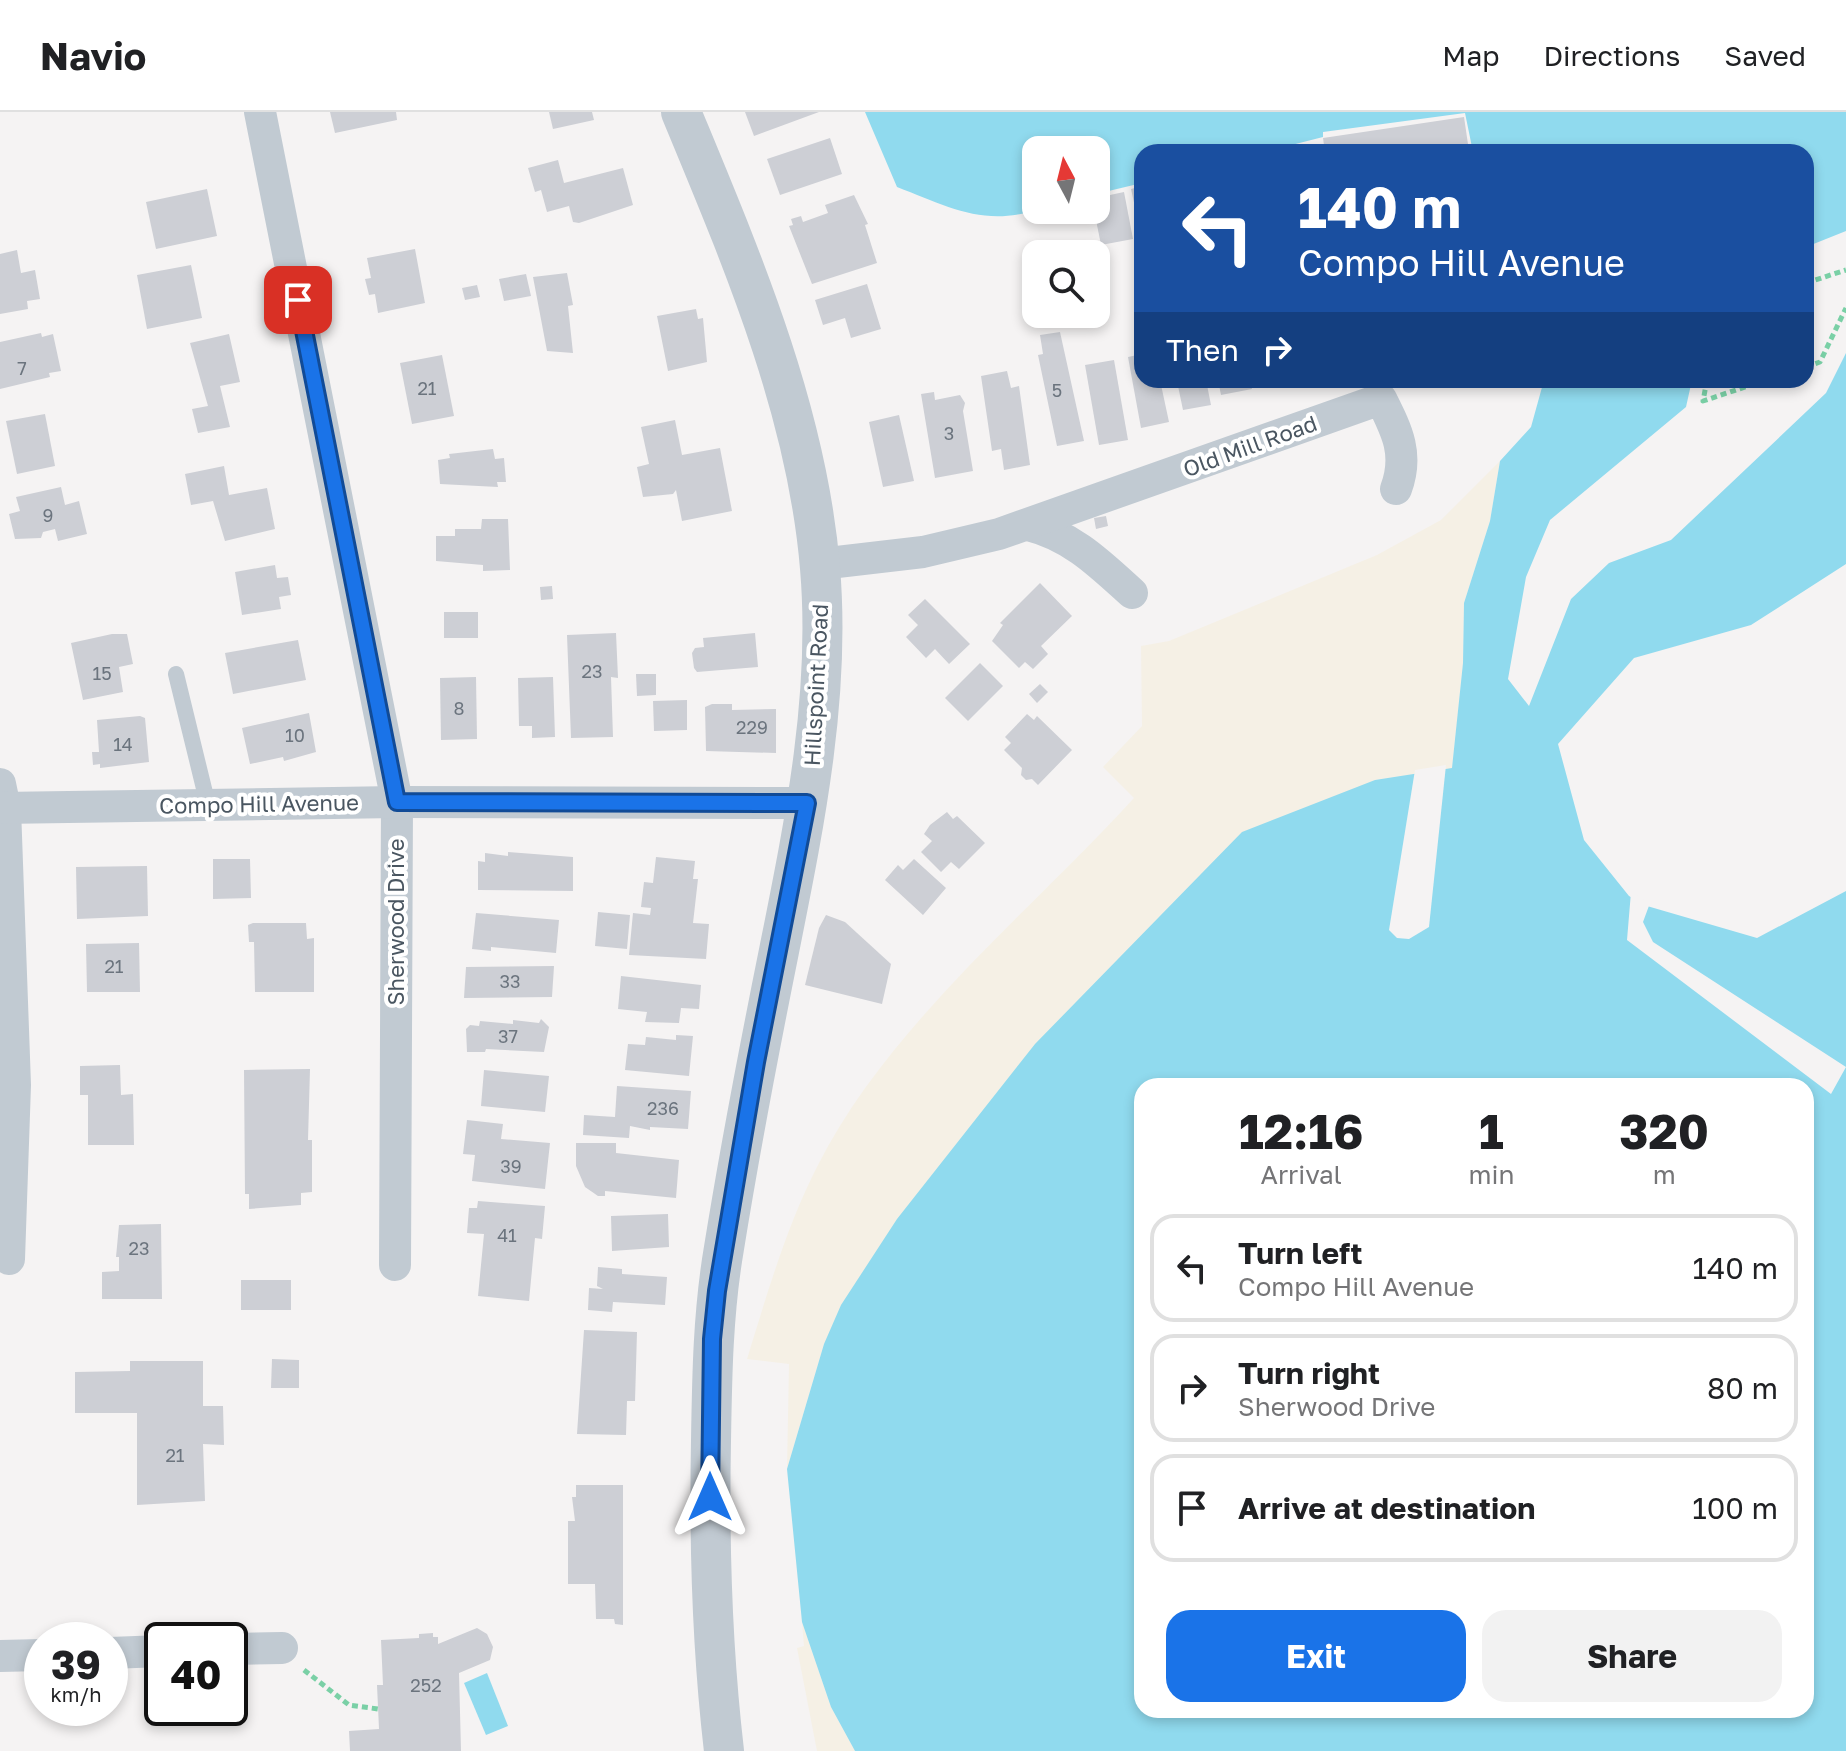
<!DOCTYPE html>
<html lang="en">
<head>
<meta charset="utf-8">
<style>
	body { margin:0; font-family:"Golos Text",sans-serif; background:#f2f2f2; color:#202124; height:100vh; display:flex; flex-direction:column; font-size:30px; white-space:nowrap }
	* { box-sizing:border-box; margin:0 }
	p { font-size:26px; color:#757577 }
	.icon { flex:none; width:44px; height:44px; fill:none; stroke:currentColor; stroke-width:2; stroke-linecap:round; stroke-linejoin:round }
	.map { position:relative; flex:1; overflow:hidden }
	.details { position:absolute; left:1134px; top:966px; width:680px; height:640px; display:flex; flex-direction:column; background:#fff; border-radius:24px; box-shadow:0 4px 12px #0003 }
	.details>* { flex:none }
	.top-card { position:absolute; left:1134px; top:32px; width:680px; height:244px; border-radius:24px; box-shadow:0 4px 12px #0003; background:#1a4fa0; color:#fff; overflow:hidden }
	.needle { width:52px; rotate:353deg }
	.tools { position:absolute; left:1022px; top:24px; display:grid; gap:16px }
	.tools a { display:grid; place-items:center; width:88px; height:88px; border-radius:16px; background:#fff; box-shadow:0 4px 12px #0003; font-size:40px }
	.speed { position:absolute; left:24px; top:1510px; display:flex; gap:16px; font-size:40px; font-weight:700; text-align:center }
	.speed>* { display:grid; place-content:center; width:104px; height:104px; border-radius:50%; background:#fff; box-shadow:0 4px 12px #0003; line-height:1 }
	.speed small { font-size:20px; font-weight:400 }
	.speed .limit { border:4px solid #111; border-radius:12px; background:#fff; color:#111 }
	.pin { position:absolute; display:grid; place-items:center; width:68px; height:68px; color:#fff; margin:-34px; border-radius:16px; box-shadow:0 4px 12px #0006 }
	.me { position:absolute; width:88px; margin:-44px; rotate:0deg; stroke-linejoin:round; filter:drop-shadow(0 0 6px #0008) }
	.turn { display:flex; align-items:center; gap:28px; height:168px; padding:0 32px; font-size:36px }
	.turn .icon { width:104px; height:104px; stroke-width:2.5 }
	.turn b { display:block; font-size:56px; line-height:68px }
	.then { display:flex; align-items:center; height:76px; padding:0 32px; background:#0003; gap:16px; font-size:30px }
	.eta { display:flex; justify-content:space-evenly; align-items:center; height:136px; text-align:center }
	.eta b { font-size:48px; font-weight:700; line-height:56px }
	.action { display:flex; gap:16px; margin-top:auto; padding:16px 32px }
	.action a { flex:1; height:92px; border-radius:24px; background:#1a73e8; color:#fff; font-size:32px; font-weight:700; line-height:92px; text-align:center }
	.action a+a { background:#f2f2f2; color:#202124 }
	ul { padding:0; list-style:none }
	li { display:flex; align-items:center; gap:24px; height:108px; margin:0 16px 12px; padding:0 16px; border:4px solid #e0e0e0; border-radius:24px }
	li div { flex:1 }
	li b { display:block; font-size:30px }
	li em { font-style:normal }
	header { display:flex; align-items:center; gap:48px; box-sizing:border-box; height:112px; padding:0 40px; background:#fff; border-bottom:2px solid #e0e0e0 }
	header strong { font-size:38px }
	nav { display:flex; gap:44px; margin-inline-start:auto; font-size:28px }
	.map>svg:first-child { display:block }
	.sand { fill:#f5f0e5 }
	.water { fill:#90daee; fill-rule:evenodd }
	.pier { fill:#f5f3f3 }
	.building { fill:#cdcfd5 }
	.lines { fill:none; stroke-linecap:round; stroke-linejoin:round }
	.path { stroke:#7ad0a6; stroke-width:5; stroke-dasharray:6 4; stroke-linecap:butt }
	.service { stroke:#c1cad2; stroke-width:16 }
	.minor { stroke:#c1cad2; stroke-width:32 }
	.tertiary { stroke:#c1cad2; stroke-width:40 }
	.route-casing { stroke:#114b97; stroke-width:20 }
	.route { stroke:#1a73e8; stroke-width:14 }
	.labels { text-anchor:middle; stroke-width:8; stroke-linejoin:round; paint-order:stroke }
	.number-label { font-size:18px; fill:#6b747e }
	.street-label { font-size:22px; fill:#4a5661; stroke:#fff }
</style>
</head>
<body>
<header>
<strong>Navio</strong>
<nav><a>Map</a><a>Directions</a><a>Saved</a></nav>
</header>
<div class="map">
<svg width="1846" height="1639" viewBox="0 0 1846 1639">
	<rect width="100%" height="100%" fill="#f5f3f3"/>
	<g class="sand">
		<path d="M1500 349 1490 409 1464 491 1463 551 1452 657 1375 668 824 1232 787 1357 789 1252 747 1247C767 1182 787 1113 818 1053 889 913 1029 801 1134 686L1103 655 1142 614 1141 534 1169 529 1377 443 1441 408Z"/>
		<path d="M802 1510 831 1595 855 1639H817L797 1536 804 1534Z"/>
	</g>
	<g class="water">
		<path d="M865 0H1846V119L1806 135V40H1473L1465 1 1323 20V25L1264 40H1142V71L1096 82V38H1036V98C983 115 947 94 897 75Z"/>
		<path d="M1846 241V452L1751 513 1634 546 1558 632 1584 728 1629 784 1647 794 1757 826 1846 779V1639H855L831 1595 802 1510 787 1357 824 1232 841 1193 897 1107 1035 932 1242 720 1375 668 1452 656 1463 551 1464 491 1490 409 1500 349 1531 315 1544 268H1692L1686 295 1550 408 1526 465 1508 567 1529 594 1571 487 1609 451 1671 428 1826 281ZM1142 974H1806V1598H1142Z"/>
		<path d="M487 1561 508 1614 486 1623 464 1571Z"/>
	</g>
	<g class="pier">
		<path d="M1446 653 1429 815 1409 827 1397 826 1389 818 1415 658Z"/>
		<path d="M1631 780 1650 791 1643 810 1653 830 1846 955 1831 982 1627 828Z"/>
	</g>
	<g class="building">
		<path d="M330 0H396L397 8 335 21Z"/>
		<path d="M549 0H592L594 8 553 17Z"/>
		<path d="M745 0H819L754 24Z"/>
		<path d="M1464 5 1469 39 1325 40 1323 26Z"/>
		<path d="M830 26 842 62 780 83 767 47Z"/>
		<path d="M1319 34 1320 40H1291V38Z"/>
		<path d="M558 48 564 71 623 56 633 93 579 111 573 110 569 94 547 100 541 78 535 80 528 56Z"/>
		<path d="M1142 74V122H1141L1131 77Z"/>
		<path d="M207 77 217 124 156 137 146 90Z"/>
		<path d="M1124 80 1133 127 1101 133 1094 98 1096 86Z"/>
		<path d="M854 83 868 112 865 113 877 151 812 172 789 114 793 113 791 107 801 104 803 110 828 101 825 93Z"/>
		<path d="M415 137 425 191 378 201 375 182 369 183 365 167 371 166 367 146Z"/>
		<path d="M17 138 21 161 35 158 40 187 27 189 28 197 0 202V142Z"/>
		<path d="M191 153 202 206 147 217 137 163Z"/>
		<path d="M567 161 573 193 568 194 573 241 547 239 533 165Z"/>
		<path d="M526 162 531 184 504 189 499 167Z"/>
		<path d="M867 172 881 217 851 226 845 206 823 213 815 188Z"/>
		<path d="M477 173 480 185 465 188 462 176Z"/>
		<path d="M696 197 698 207 703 206 707 250 668 259 657 204Z"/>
		<path d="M1060 220 1084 329 1057 334 1038 243 1043 242 1040 223Z"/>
		<path d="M41 221 42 225 53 222 61 259 49 261 50 265 0 277V230Z"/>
		<path d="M229 222 240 270 220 274 230 315 198 321 192 297 208 294 190 231Z"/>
		<path d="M1142 242V268H1160L1169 310 1141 316 1128 245Z"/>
		<path d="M442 243 454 304 412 312 400 251Z"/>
		<path d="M1114 248 1128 328 1099 333 1085 253Z"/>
		<path d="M1007 259 1011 276 1019 274 1030 353 1004 358 1001 337 992 339 981 264Z"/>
		<path d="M1173 268H1206L1211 293 1183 298 1178 274H1174Z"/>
		<path d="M1218 268H1250L1252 277 1221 283Z"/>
		<path d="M934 280 935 288 960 283 965 291 963 299 973 359 935 366 921 282Z"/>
		<path d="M45 302 55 354 17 362 6 309Z"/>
		<path d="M899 303 914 369 883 375 869 310Z"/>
		<path d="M675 308 682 343 720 336 732 399 682 409 676 378 673 382 643 385 637 355 649 352 641 315Z"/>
		<path d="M493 337 495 347 504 346 506 370H497L498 375 440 372 438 348 450 346 449 342Z"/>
		<path d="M224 354 229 383 267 376 275 417 225 429 213 389 191 393 185 362Z"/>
		<path d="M61 375 65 393 79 389 87 422 58 429 55 417 43 420 41 426 15 427 9 402 20 399 16 385Z"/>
		<path d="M1106 404 1108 414 1096 417 1094 406Z"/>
		<path d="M482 407H508L510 458 483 459V453L436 449V424H455V417H481Z"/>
		<path d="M275 453 277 466 288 465 291 483 279 485 281 497 242 503 235 460Z"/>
		<path d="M1040 471 1072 504 1041 534 1048 542 1033 557 1025 550 1019 556 992 529 1003 513 1000 511Z"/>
		<path d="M552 474 553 487 541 488 540 475Z"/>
		<path d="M925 487 970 532 949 552 935 537 926 546 906 525 918 513 908 503Z"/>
		<rect x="444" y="500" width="34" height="26"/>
		<path d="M616 521 618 566 611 565 613 625 571 626 567 523Z"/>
		<path d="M755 521 758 555 697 560 694 556 692 541 695 536 704 535 703 526Z"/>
		<path d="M112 522H127L133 552 119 555 123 580 83 588 71 531Z"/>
		<path d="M298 528 306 568 233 582 225 541Z"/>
		<path d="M980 551 1003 574 968 609 945 586Z"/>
		<path d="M636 562H656V583L637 584Z"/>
		<path d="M476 565 477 627 441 628 440 566Z"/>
		<path d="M553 565 555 625 532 626V614H519L518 566Z"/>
		<path d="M1040 572 1048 580 1037 591 1029 582Z"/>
		<path d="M687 588V618L654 619 653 589Z"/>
		<path d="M712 592H732V598L776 597V641L706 639 705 595Z"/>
		<path d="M309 601 316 640 284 649 283 645 250 652 242 616Z"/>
		<path d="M1027 602 1034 608 1037 604 1072 638 1038 673 1032 667 1026 668 1021 663 1022 656 1004 638 1011 631 1005 625Z"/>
		<path d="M140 604 145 606 149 650 100 656V652L93 653 92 640H99L97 608Z"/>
		<path d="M947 700 953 707 957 704 985 731 959 757 951 750 941 760 921 740 932 729 924 722 930 713Z"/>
		<path d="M508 740 573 745V779L478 778V749L485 750V741L508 744Z"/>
		<path d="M656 745 695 749 693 767H698L693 811 709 812 706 847 629 843 633 801 650 803 651 796 641 795 644 770 653 771Z"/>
		<path d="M213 747H250L251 786 213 787Z"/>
		<path d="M914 747 946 776 923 803 885 768 898 753 903 758Z"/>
		<path d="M147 754 148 804 77 807 76 755Z"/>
		<path d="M598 800 630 803 627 837 595 834Z"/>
		<path d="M476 801 559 808 556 841 491 835V839L472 837Z"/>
		<path d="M826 803 845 810 891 852 882 892 805 873 819 816Z"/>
		<path d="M253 811H306L307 827 314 826V880H255L254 830H249L248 813Z"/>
		<path d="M139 831 140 880H87L86 832Z"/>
		<path d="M554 854 552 885 464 886 466 855Z"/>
		<path d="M621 864 701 873 699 897 681 896 679 911 645 910 647 900 618 897Z"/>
		<path d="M541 907 549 915 544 940 486 937 485 940H467L466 917 470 913 479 914 480 909 513 912V908L539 911Z"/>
		<path d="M676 923 693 924 689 964 625 958 628 932 645 933 646 925 676 928Z"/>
		<path d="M120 953 121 983 133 982 134 1033H88V983H80V954Z"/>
		<path d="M310 957 308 1028H312V1080L301 1081V1093L249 1097V1082H245L244 958Z"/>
		<path d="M484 958 549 964 545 1000 481 994Z"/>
		<path d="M617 974 691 979 688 1017 650 1015V1018L630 1014 629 1026 583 1023 584 1003 615 1005Z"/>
		<path d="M467 1008 503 1012 501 1027 550 1031 545 1077 472 1069 475 1043 463 1042Z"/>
		<path d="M576 1031H616V1041L679 1048 676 1086 605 1079V1084H598L585 1075 576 1054Z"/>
		<path d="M478 1089 545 1094 542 1127 535 1126 529 1189 478 1184 484 1122 467 1121 469 1096H477Z"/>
		<path d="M668 1102 669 1135 612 1139 611 1104Z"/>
		<path d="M161 1112 162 1187H102V1160L119 1159V1145H116L119 1113Z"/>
		<path d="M598 1155 622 1157V1162L667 1165 665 1193 613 1190 612 1200 588 1198 589 1176 603 1177 597 1174Z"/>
		<rect x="241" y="1168" width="50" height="30"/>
		<path d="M584 1218 637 1220 635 1289H627L626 1323 577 1322Z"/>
		<path d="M272 1247 299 1248V1276H271Z"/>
		<path d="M130 1249H203V1294H223L224 1333 203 1332 205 1389 137 1393V1301H75V1260L130 1259Z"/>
		<path d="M576 1373H623V1513L615 1512 614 1507H596L595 1472H568V1409H575L572 1385H576Z"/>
		<path d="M477 1516 487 1522 493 1535 490 1548 459 1561 461 1639H350L349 1619 379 1617 377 1573H383L381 1528 419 1526V1522L433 1521V1525H438V1532Z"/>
	</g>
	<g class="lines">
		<g class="path">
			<path d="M1806 171 1846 158"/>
			<path d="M1806 255 1820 250 1846 196"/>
			<path d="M1707 268 1703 289 1766 268"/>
			<path d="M304 1558 349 1593 378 1597"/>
		</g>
		<path class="service" d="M176 562 208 693"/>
		<g class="minor">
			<path d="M260 0 397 690 395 1153"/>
			<path d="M1028 413C1072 424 1099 451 1132 481"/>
			<path d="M820 452 923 440 999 422 1381 287C1397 319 1409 342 1396 377"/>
			<path d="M0 672 5 696 15 973 9 1147"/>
			<path d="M0 696 397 690 807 691"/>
			<path d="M230 1537 282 1536"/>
			<path d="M110 1541 162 1539"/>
			<path d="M0 1544 42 1543"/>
		</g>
		<path class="tertiary" d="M681 0C741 145 807 298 820 456 831 584 804 714 779 839 759 938 740 1037 724 1136 713 1200 712 1264 711 1329 709 1432 712 1536 724 1639"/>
	</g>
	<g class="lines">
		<defs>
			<path id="route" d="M298 188 397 690 807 691 756 950 717 1179 712 1227 710 1385"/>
		</defs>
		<use href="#route" class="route-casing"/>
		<use href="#route" class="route"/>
	</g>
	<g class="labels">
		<g class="number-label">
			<text x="22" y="263">7</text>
			<text x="427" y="283">21</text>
			<text x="1057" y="285">5</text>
			<text x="949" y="328">3</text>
			<text x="48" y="410">9</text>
			<text x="592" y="566">23</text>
			<text x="102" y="568">15</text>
			<text x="459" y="603">8</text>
			<text x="752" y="622">229</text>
			<text x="295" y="630">10</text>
			<text x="123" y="639">14</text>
			<text x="114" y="861">21</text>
			<text x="510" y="876">33</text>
			<text x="508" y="931">37</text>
			<text x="663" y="1003">236</text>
			<text x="511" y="1061">39</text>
			<text x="507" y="1130">41</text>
			<text x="139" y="1143">23</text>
			<text x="175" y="1350">21</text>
			<text x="426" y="1580">252</text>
		</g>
		<g class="street-label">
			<text transform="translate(1250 334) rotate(-20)" y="8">Old Mill Road</text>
			<text transform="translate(816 573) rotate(-87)" y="8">Hillspoint Road</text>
			<text transform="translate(259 692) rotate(-1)" y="8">Compo Hill Avenue</text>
			<text transform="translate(396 810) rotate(-90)" y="8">Sherwood Drive</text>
		</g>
	</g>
</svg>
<div class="tools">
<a><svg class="needle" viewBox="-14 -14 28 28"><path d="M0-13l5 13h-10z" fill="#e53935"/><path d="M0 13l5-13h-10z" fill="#757577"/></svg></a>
<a><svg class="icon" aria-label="search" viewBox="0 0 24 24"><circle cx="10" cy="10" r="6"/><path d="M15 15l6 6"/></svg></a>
</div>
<div class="speed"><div>39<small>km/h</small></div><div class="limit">40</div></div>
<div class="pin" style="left:298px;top:188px;background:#d93025"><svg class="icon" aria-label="arrive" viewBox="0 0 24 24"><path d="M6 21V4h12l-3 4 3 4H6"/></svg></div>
<svg class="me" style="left:710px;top:1385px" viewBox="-20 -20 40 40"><path d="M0-17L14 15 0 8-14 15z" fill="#1a73e8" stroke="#fff" stroke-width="4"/></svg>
<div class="top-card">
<div class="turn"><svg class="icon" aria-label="left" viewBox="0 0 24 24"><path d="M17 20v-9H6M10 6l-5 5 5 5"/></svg><div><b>140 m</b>Compo Hill Avenue</div></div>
<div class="then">Then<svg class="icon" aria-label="right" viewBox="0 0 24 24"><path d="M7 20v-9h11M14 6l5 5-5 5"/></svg></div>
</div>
<section class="details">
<div class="eta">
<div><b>12:16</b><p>Arrival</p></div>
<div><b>1</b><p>min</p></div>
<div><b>320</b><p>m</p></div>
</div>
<ul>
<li><svg class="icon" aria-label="left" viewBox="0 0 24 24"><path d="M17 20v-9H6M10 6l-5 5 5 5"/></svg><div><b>Turn left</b><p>Compo Hill Avenue</p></div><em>140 m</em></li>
<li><svg class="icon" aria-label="right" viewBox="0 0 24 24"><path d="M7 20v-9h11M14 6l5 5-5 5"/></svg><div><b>Turn right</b><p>Sherwood Drive</p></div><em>80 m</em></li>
<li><svg class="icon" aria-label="arrive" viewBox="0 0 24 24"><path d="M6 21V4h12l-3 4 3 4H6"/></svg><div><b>Arrive at destination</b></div><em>100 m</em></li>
</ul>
<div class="action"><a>Exit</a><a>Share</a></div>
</section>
</div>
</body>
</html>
